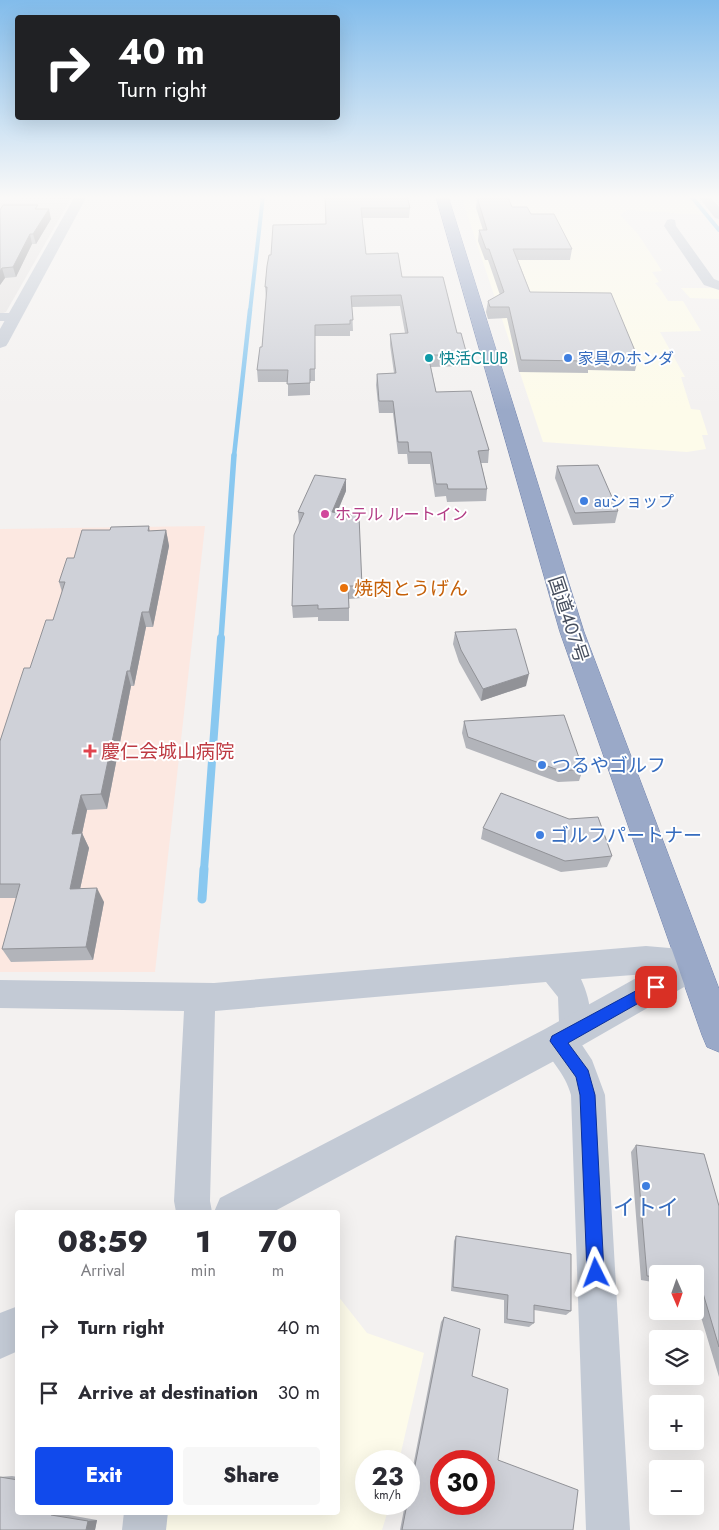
<!DOCTYPE html>
<html lang="en">
<head>
<meta charset="utf-8">
<style>
	body { margin:0; font-family:Jost,"Noto Sans JP",sans-serif; background:#f7f7f7; color:#2b2b33; height:100vh; display:flex; flex-direction:column; font-size:19px; white-space:nowrap }
	* { box-sizing:border-box; margin:0 }
	p { font-size:16px; color:#7c7c81 }
	.icon { flex:none; width:28px; height:28px; fill:none; stroke:currentColor; stroke-width:2; stroke-linecap:round; stroke-linejoin:round }
	.map { position:relative; flex:1; overflow:hidden }
	.drawer { position:absolute; left:15px; top:1210px; width:325px; height:305px; display:flex; flex-direction:column; background:#fff; border-radius:5px; box-shadow:0 5px 20px #0002 }
	.drawer>* { flex:none }
	.hud { position:absolute; left:15px; top:15px; width:325px; height:105px; border-radius:5px; box-shadow:0 5px 20px #0002; background:#202124; color:#fff; overflow:hidden }
	.needle { width:32px; rotate:178deg }
	.fabs { position:absolute; left:649px; top:1265px; display:grid; gap:10px }
	.fabs a { display:grid; place-items:center; width:55px; height:55px; border-radius:5px; background:#fff; box-shadow:0 5px 20px #0002; font-size:25px }
	.speed { position:absolute; left:355px; top:1450px; display:flex; gap:10px; font-size:25px; font-weight:700; text-align:center }
	.speed>* { display:grid; place-content:center; width:65px; height:65px; border-radius:50%; background:#fff; box-shadow:0 5px 20px #0002; line-height:1 }
	.speed small { font-size:12px; font-weight:400 }
	.speed .limit { border:8px solid #d22; background:#fff; color:#111 }
	.pin { position:absolute; display:grid; place-items:center; width:42px; height:42px; color:#fff; margin:-21px; border-radius:10px; box-shadow:0 2px 8px #0006 }
	.me { position:absolute; width:55px; margin:-28px; rotate:357deg; stroke-linejoin:round; filter:drop-shadow(0 0 4px #0008) }
	.turn { display:flex; align-items:center; gap:18px; height:105px; padding:0 20px; font-size:22px }
	.turn .icon { width:65px; height:65px; stroke-width:2.5 }
	.turn b { display:block; font-size:35px; line-height:42px }
	.eta { display:flex; justify-content:space-evenly; align-items:center; height:85px; text-align:center }
	.eta b { font-size:30px; font-weight:800; line-height:35px }
	.cta { display:flex; gap:10px; margin-top:auto; padding:10px 20px }
	.cta a { flex:1; height:58px; border-radius:5px; background:#114aec; color:#fff; font-size:20px; font-weight:800; line-height:58px; text-align:center }
	.cta a+a { background:#f7f7f7; color:#2b2b33 }
	ul { padding:0; list-style:none }
	li { display:flex; align-items:center; gap:15px; height:65px; padding:0 20px }
	li div { flex:1 }
	li b { display:block; font-size:19px }
	li em { font-style:normal }
	.map>svg:first-child { display:block }
	.commercial { fill:#fdfbea }
	.education { fill:#e4e2e2 }
	.medical { fill:#fce8e1 }
	.lines { fill:none; stroke-linecap:round; stroke-linejoin:round }
	.stream-far4 { stroke:#89c8f0; stroke-width:4 }
	.stream-far3 { stroke:#89c8f0; stroke-width:4.5 }
	.stream-far2 { stroke:#89c8f0; stroke-width:5.5 }
	.stream-far1 { stroke:#89c8f0; stroke-width:8 }
	.stream { stroke:#89c8f0; stroke-width:9 }
	.trunk-casing { stroke:#7183ad; stroke-width:1 }
	.minor { fill:#c3cad5; fill-rule:evenodd }
	.tertiary { fill:#c3cad5; fill-rule:evenodd }
	.trunk { fill:#9aa9c8; fill-rule:evenodd }
	.wall { fill:#b2b4ba }
	.shaded-wall { fill:#919297 }
	.building { fill:#cfd1d8; stroke:#919297; fill-rule:evenodd }
	.route { fill:#114aec; stroke:#0b3099 }
	.culture-dot { fill:#0f9aa8; stroke:#fff; stroke-width:2 }
	.shop-dot { fill:#3f7fe0; stroke:#fff; stroke-width:2 }
	.hotel-dot { fill:#d1479c; stroke:#fff; stroke-width:2 }
	.food-dot { fill:#e8710a; stroke:#fff; stroke-width:2 }
	.health-dot { fill:#e0444e; stroke:#fff; stroke-width:2 }
	.labels { text-anchor:middle; stroke-width:4; stroke-linejoin:round; paint-order:stroke }
	.far-culture-label { font-size:16px; fill:#0d838f; stroke:#fff; text-anchor:start }
	.far-shop-label { font-size:16px; fill:#366cbe; stroke:#fff; text-anchor:start }
	.far-hotel-label { font-size:16px; fill:#b23c85; stroke:#fff; text-anchor:start }
	.food-label { font-size:19px; fill:#c56008; stroke:#fff; text-anchor:start }
	.street-label { font-size:19px; fill:#474f5f; stroke:#fff }
	.health-label { font-size:19px; fill:#be3a42; stroke:#fff; text-anchor:start }
	.shop-label { font-size:19px; fill:#366cbe; stroke:#fff; text-anchor:start }
	.near-shop-label { font-size:22px; fill:#366cbe; stroke:#fff }
</style>
</head>
<body>
<div class="map">
<svg width="719" height="1530" viewBox="0 0 719 1530">
	<rect width="100%" height="100%" fill="#f3f1f0"/>
	<g class="commercial">
		<path d="M461 196H688L703 215 627 210 620 215 638 234 662 271 652 272 659 282 655 283 661 290 668 301H683L701 331 660 332 685 377H681L691 409 700 410 708 435H702L706 449 687 452 543 442Z"/>
		<path d="M681 288H719V299L690 298Z"/>
		<path d="M338 1296 367 1333 424 1353 399 1461H366V1504H390L382 1530H166L167 1513 338 1512Z"/>
	</g>
	<path class="education" d="M71 198 6 312 0 314V199Z"/>
	<path class="medical" d="M205 526 155 972H0V529Z"/>
	<g class="lines">
		<g class="stream-far4">
			<path d="M691 196 719 230"/>
			<path d="M250 311 263 196"/>
		</g>
		<path class="stream-far3" d="M234 456 250 310"/>
		<path class="stream-far2" d="M221 639 234 455"/>
		<path class="stream-far1" d="M204 870 221 638"/>
		<path class="stream" d="M202 899 204 869"/>
		<defs>
			<path id="trunk" d="M436 196H448L584 632 719 989V1052L707 1047 702 1035 560 632Z"/>
		</defs>
		<use href="#trunk" class="trunk-casing"/>
		<g class="minor">
			<path d="M671 219 675 220 676 226 714 279 719 281V290L704 285 664 226 667 220Z"/>
			<path d="M0 313H14L21 317 14 321H0Z"/>
			<path d="M646 946 693 950 704 954 708 964 704 974 693 978 646 974 581 979C591 1001 594 1021 584 1044L582 1045 592 1060 605 1095 630 1530H586L571 1095C565 1072 550 1062 541 1041L546 1030 558 1026 559 1022 558 997 546 982 215 1011 210 1201 212 1212H176L174 1201 184 1011 0 1008V980L214 983Z"/>
			<path d="M124 1512H168L166 1530H122Z"/>
		</g>
		<g class="tertiary">
			<path d="M75 196H87L8 343 6 346 0 348V329Z"/>
			<path d="M698 196H710L719 207V219L715 218Z"/>
			<path d="M693 949 705 953 709 964 705 975 569 1053 273 1212H214L220 1198 545 1029 681 953Z"/>
			<path d="M18 1306V1351L0 1359V1313Z"/>
		</g>
		<use href="#trunk" class="trunk"/>
	</g>
	<g class="wall">
		<path d="M325 196 410 208 409 218H362L366 254 402 277 457 333 467 355 466 366 431 367 436 392 489 450 488 463H481L487 489 486 501 447 502 446 496 435 497 430 464H408L407 454H398L393 413H379L376 385 377 374 394 373 390 345V334L405 333 400 306 352 307 353 331H350V336H315V381H310V395L288 396V382H258L257 370 262 347 266 298 265 287 271 255 326 224Z"/>
		<path d="M477 197 512 207 531 214 572 249 570 260H518L530 292 638 358 635 371 588 370V373L519 372 507 318 488 319 486 312 488 301 500 295 488 260H485L478 241 479 230H483L476 208Z"/>
		<path d="M39 209 51 219 36 244H32L16 277 5 278 0 285V210Z"/>
		<path d="M557 466 618 511 615 523 573 525 555 478Z"/>
		<path d="M346 491 337 513 362 586V598L349 599V621H318V617L293 618 292 606 299 524 298 512Z"/>
		<path d="M149 526 150 531 166 530 169 546 153 627H146L134 686H131L107 809 87 810 82 833 89 848 80 889 104 902 93 960 11 962 2 949 16 898H0V741L30 668 53 620 62 592 59 582 74 558 110 530Z"/>
		<path d="M455 632 526 686 481 701 459 662 453 644Z"/>
		<path d="M464 721 583 769 579 781 558 782 466 748 462 733Z"/>
		<path d="M483 828 612 856 607 867 561 872 481 839Z"/>
		<path d="M636 1145 719 1206V1377L695 1297V1274H658V1283L641 1280 631 1152Z"/>
		<path d="M456 1236 571 1311 566 1315 534 1310V1323L529 1327 504 1323V1300L451 1291 454 1241Z"/>
		<path d="M444 1317 472 1376 498 1460 573 1530H400L405 1504H409V1487L441 1322Z"/>
		<path d="M12 1476 18 1477V1512H63V1514L97 1520 95 1530H0V1477Z"/>
	</g>
	<g class="shaded-wall">
		<path d="M49 209 51 219 36 244 33 234Z"/>
		<path d="M30 234 32 244 16 277 13 267Z"/>
		<path d="M2 268 5 278 0 285V271Z"/>
		<path d="M346 479V491L332 524V512Z"/>
		<path d="M166 530 169 546 153 627 149 612Z"/>
		<path d="M142 612 146 627 134 686 130 671Z"/>
		<path d="M127 671 131 686 107 809 101 794Z"/>
		<path d="M529 674 526 686 481 701 483 689Z"/>
		<path d="M81 795 87 810 79 848 72 834Z"/>
		<path d="M82 833 89 848 77 903 70 889Z"/>
		<path d="M97 888 104 902 93 960 86 947Z"/>
		<path d="M52 1512H63V1514L51 1515Z"/>
		<path d="M97 1520 95 1530H86L88 1521Z"/>
	</g>
	<g class="building">
		<path d="M325 196H407L410 208H361L366 254 398 253 402 277H443L457 333H461L467 355H428L436 392 471 391 489 450 478 451 487 489H448L447 484H436L431 452H409L408 442H398L393 401H379L377 374 396 373 390 334 408 333 401 295 351 296 353 320H350V324L315 325V369H310V383L287 384 288 370H257L260 347H262L267 287H265L267 266 269 255H271L273 225 326 224Z"/>
		<path d="M477 197H508L512 207H527L531 214H554L572 249H513L530 292 611 293 638 358H589L590 361 521 360 509 307H490L488 301 504 292 489 249H486L479 230H487Z"/>
		<path d="M3 205H38L35 209H49L33 234H30L13 267 2 268 0 271V210Z"/>
		<path d="M598 465 618 511 575 513 557 466Z"/>
		<path d="M315 475 346 479 332 512 359 516 362 586H348L349 608 318 609V605L292 606 294 535 304 513 298 512Z"/>
		<path d="M149 526 148 531 166 530 149 612H142L130 671H127L101 794 81 795 72 834 82 833 70 889 97 888 86 947 2 949 20 884H0V741L24 668H30L46 620H53L65 582H59L67 558H74L82 530H110L111 527Z"/>
		<path d="M516 629 529 674 483 689 461 650 455 632Z"/>
		<path d="M564 715 583 769 561 771 468 737 464 721Z"/>
		<path d="M501 793 569 819 598 817 612 856 565 861 483 828Z"/>
		<path d="M636 1145 704 1154 719 1206V1347L700 1283H695V1274H658V1277L647 1276Z"/>
		<path d="M456 1236 571 1254V1311L534 1305V1323L507 1319 508 1295 453 1287Z"/>
		<path d="M444 1317 480 1329 472 1376 508 1389 498 1460 578 1490 573 1530H402L407 1504H409V1496ZM441 1461H484V1504H441Z"/>
		<path d="M0 1477 18 1480V1512H52L51 1515 88 1521 86 1530H0Z"/>
	</g>
	<linearGradient id="sky" x2="0" y2="1"><stop stop-color="#82bceb"/><stop offset="0.48" stop-color="#faf9f8"/><stop offset="1" stop-color="#faf9f8" stop-opacity="0"/></linearGradient>
	<rect width="719" height="410" fill="url(#sky)"/>
	<path class="route" d="M656 980 660 982 662 987 660 991 568 1043 588 1070 595 1095 604 1273 602 1279 596 1282 590 1279 587 1273 580 1095 576 1077 550 1041 552 1036Z"/>
	<circle class="culture-dot" cx="429" cy="358" r="5"/>
	<g class="shop-dot">
		<circle cx="568" cy="358" r="5"/>
		<circle cx="584" cy="501" r="5"/>
		<circle cx="542" cy="765" r="5"/>
		<circle cx="540" cy="835" r="5"/>
		<circle cx="646" cy="1186" r="5"/>
	</g>
	<circle class="hotel-dot" cx="325" cy="514" r="5"/>
	<circle class="food-dot" cx="344" cy="588" r="5"/>
	<path class="health-dot" d="M87.5 743.5h5v5h5v5h-5v5h-5v-5h-5v-5h5z"/>
	<g class="labels">
		<g class="far-culture-label">
			<text x="439" y="364">快活CLUB</text>
		</g>
		<g class="far-shop-label">
			<text x="578" y="364">家具のホンダ</text>
			<text x="594" y="507">auショップ</text>
		</g>
		<g class="far-hotel-label">
			<text x="335" y="520">ホテル ルートイン</text>
		</g>
		<g class="food-label">
			<text x="354" y="595">焼肉とうげん</text>
		</g>
		<g class="street-label">
			<text transform="translate(569 619) rotate(72)" y="7">国道407号</text>
		</g>
		<g class="health-label">
			<text x="101" y="758">慶仁会城山病院</text>
		</g>
		<g class="shop-label">
			<text x="552" y="772">つるやゴルフ</text>
			<text x="550" y="842">ゴルフパートナー</text>
		</g>
		<g class="near-shop-label">
			<text x="646" y="1215">イトイ</text>
		</g>
	</g>
</svg>
<div class="fabs">
<a><svg class="needle" viewBox="-14 -14 28 28"><path d="M0-13l5 13h-10z" fill="#e53935"/><path d="M0 13l5-13h-10z" fill="#7c7c81"/></svg></a>
<a><svg class="icon" aria-label="layers" viewBox="0 0 24 24"><path d="M12 4l9 5-9 5-9-5zM3 14l9 5 9-5"/></svg></a>
<a>+</a>
<a>−</a>
</div>
<div class="speed"><div>23<small>km/h</small></div><div class="limit">30</div></div>
<div class="pin" style="left:656px;top:987px;background:#d93025"><svg class="icon" aria-label="arrive" viewBox="0 0 24 24"><path d="M6 21V4h12l-3 4 3 4H6"/></svg></div>
<svg class="me" style="left:596px;top:1273px" viewBox="-20 -20 40 40"><path d="M0-17L14 15 0 8-14 15z" fill="#114aec" stroke="#fff" stroke-width="4"/></svg>
<div class="hud">
<div class="turn"><svg class="icon" aria-label="right" viewBox="0 0 24 24"><path d="M7 20v-9h11M14 6l5 5-5 5"/></svg><div><b>40 m</b>Turn right</div></div>
</div>
<section class="drawer">
<div class="eta">
<div><b>08:59</b><p>Arrival</p></div>
<div><b>1</b><p>min</p></div>
<div><b>70</b><p>m</p></div>
</div>
<ul>
<li><svg class="icon" aria-label="right" viewBox="0 0 24 24"><path d="M7 20v-9h11M14 6l5 5-5 5"/></svg><div><b>Turn right</b></div><em>40 m</em></li>
<li><svg class="icon" aria-label="arrive" viewBox="0 0 24 24"><path d="M6 21V4h12l-3 4 3 4H6"/></svg><div><b>Arrive at destination</b></div><em>30 m</em></li>
</ul>
<div class="cta"><a>Exit</a><a>Share</a></div>
</section>
</div>
</body>
</html>
